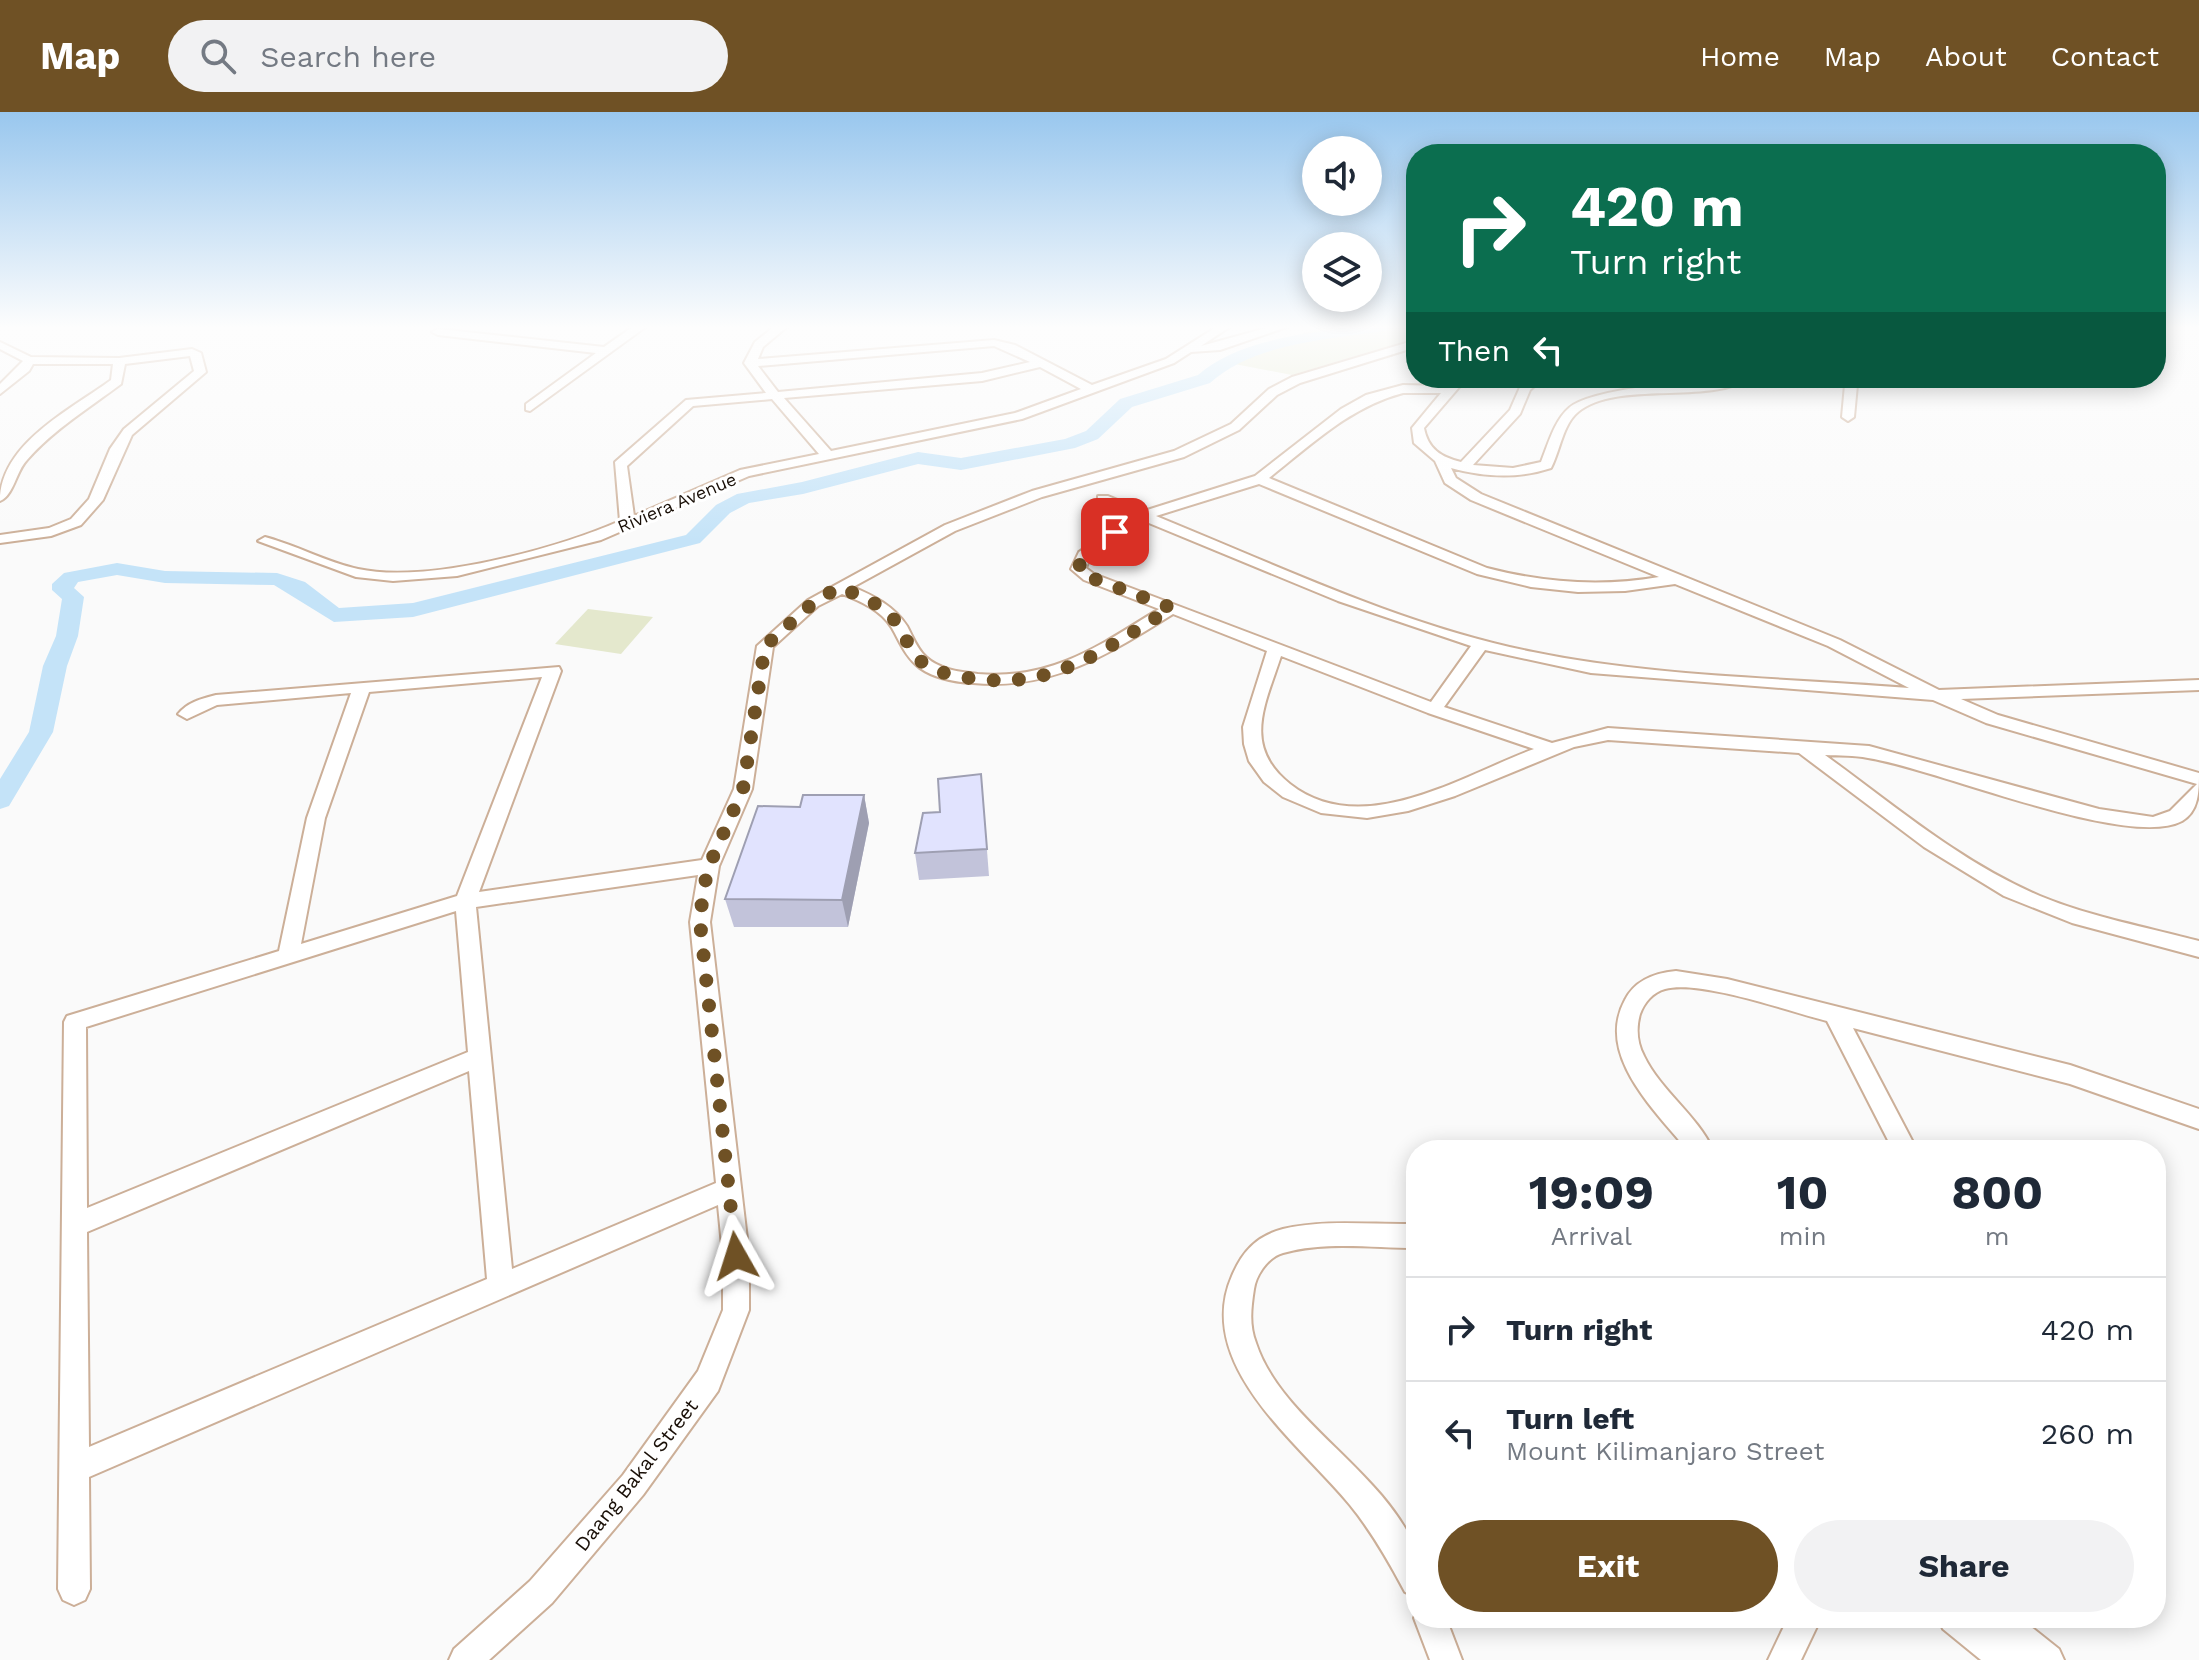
<!DOCTYPE html>
<html lang="en">
<head>
<meta charset="utf-8">
<style>
	body { margin:0; font-family:"Work Sans",sans-serif; background:#f2f2f3; color:#1f2937; height:100vh; display:flex; flex-direction:column; font-size:30px; white-space:nowrap }
	* { box-sizing:border-box; margin:0 }
	p { font-size:26px; color:#747a83 }
	.icon { flex:none; width:44px; height:44px; fill:none; stroke:currentColor; stroke-width:2; stroke-linecap:round; stroke-linejoin:round }
	.map { position:relative; flex:1; overflow:hidden }
	.details { position:absolute; left:1406px; top:1028px; width:760px; height:488px; display:flex; flex-direction:column; background:#fff; border-radius:32px; box-shadow:0 4px 20px #0003 }
	.details>* { flex:none }
	.guide { position:absolute; left:1406px; top:32px; width:760px; height:244px; border-radius:32px; box-shadow:0 4px 20px #0003; background:#0b6e4f; color:#fff; overflow:hidden }
	.tools { position:absolute; left:1302px; top:24px; display:grid; gap:16px }
	.tools a { display:grid; place-items:center; width:80px; height:80px; border-radius:50%; background:#fff; box-shadow:0 4px 20px #0003; font-size:40px }
	.pin { position:absolute; display:grid; place-items:center; width:68px; height:68px; color:#fff; margin:-34px; border-radius:16px; box-shadow:0 4px 12px #0006 }
	.me { position:absolute; width:88px; margin:-44px; rotate:354deg; stroke-linejoin:round; filter:drop-shadow(0 0 6px #0008) }
	.turn { display:flex; align-items:center; gap:28px; height:168px; padding:0 32px; font-size:36px }
	.turn .icon { width:104px; height:104px; stroke-width:2.5 }
	.turn b { display:block; font-size:56px; line-height:68px }
	.then { display:flex; align-items:center; height:76px; padding:0 32px; background:#0003; gap:16px; font-size:30px }
	.eta { display:flex; justify-content:space-evenly; align-items:center; height:136px; text-align:center }
	.eta b { font-size:48px; font-weight:700; line-height:56px }
	.primary-button { display:flex; gap:16px; margin-top:auto; padding:16px 32px }
	.primary-button a { flex:1; height:92px; border-radius:48px; background:#6f5125; color:#fff; font-size:32px; font-weight:700; line-height:92px; text-align:center }
	.primary-button a+a { background:#f2f2f3; color:#1f2937 }
	ul { padding:0; list-style:none }
	li { display:flex; align-items:center; gap:24px; height:104px; padding:0 32px; border-top:2px solid #e0e1e3 }
	li div { flex:1 }
	li b { display:block; font-size:30px }
	li em { font-style:normal }
	header { display:flex; align-items:center; gap:48px; box-sizing:border-box; height:112px; padding:0 40px; background:#6f5125; color:#fff }
	header strong { font-size:38px }
	nav { display:flex; gap:44px; margin-inline-start:auto; font-size:28px }
	.search { width:560px; height:72px; background:#f2f2f3; display:flex; align-items:center; gap:20px; box-sizing:border-box; padding:0 28px; border-radius:44px; color:#747a83; font-size:30px }
	.map>svg:first-child { display:block }
	.green { fill:#e4e8cd }
	.lines { fill:none; stroke-linecap:round; stroke-linejoin:round }
	.river { fill:#c4e3f8; fill-rule:evenodd }
	.minor-casing { stroke:#ccaf98; stroke-width:4 }
	.minor { fill:#fff; fill-rule:evenodd }
	.wall { fill:#c2c3da }
	.shaded-wall { fill:#9e9fb2 }
	.building { fill:#e1e3fe; stroke:#9e9fb2; stroke-width:2 }
	.route { stroke:#6f5125; stroke-width:14; stroke-dasharray:0 25.2 }
	.labels { text-anchor:middle; stroke-width:6; stroke-linejoin:round; paint-order:stroke }
	.far-street-label { font-size:18px; fill:#190f07; stroke:#fff }
	.street-label { font-size:20px; fill:#190f07; stroke:#fff }
</style>
</head>
<body>
<header>
<strong>Map</strong>
<div class="search"><svg class="icon" aria-label="search" viewBox="0 0 24 24"><circle cx="10" cy="10" r="6"/><path d="M15 15l6 6"/></svg>Search here</div>
<nav><a>Home</a><a>Map</a><a>About</a><a>Contact</a></nav>
</header>
<div class="map">
<svg width="2199" height="1548" viewBox="0 0 2199 1548">
	<rect width="100%" height="100%" fill="#fafafa"/>
	<g class="green">
		<path d="M1311 214H1416V226L1292 263 1219 249 1316 217Z"/>
		<path d="M588 497 653 505 621 542 555 532Z"/>
	</g>
	<g class="lines">
		<path class="river" d="M1358 214H1393L1385 219C1329 227 1254 231 1210 271L1132 295 1098 327 1075 336 961 358 918 352 803 382 749 391 730 401 700 431 413 505 334 510 274 473 165 471 117 463 78 470 74 476 84 485 78 524 67 554 53 620 9 694 0 697V667L29 620 43 554 56 524 62 487 52 478V472L64 461 117 451 165 459 277 461 305 470 339 496 413 491 686 423 716 393 737 382 802 370 918 340 961 346 1065 327 1086 319 1120 287 1198 263C1239 227 1306 222 1358 214Z"/>
		<defs>
			<g id="minor">
				<path d="M634 214H647L530 299 526 298V292L596 241 438 223 432 220 438 217 604 235Z"/>
				<path d="M775 214H788L763 235 758 247 994 228 1015 233 1092 273 1166 247 1218 214H1231L1201 234 1274 214H1290L1220 238 1191 240 1174 251 1022 307 749 364 601 428 457 464 393 469 356 465 258 429 265 425C296 433 326 450 358 457 427 472 556 437 620 409L615 350 686 288 766 281 744 251 755 230ZM994 234 1030 250 982 261 778 280 758 254ZM1040 255 1081 277 1015 301 831 339 784 286 982 269ZM772 287 819 342 740 358 634 404 627 354 693 294Z"/>
				<path d="M1416 228V235L1300 271 1277 283 1239 318 1184 345 1042 385 955 419 853 475C874 484 894 494 907 514 913 525 917 537 926 545 940 558 961 560 978 562 1052 568 1099 534 1159 497L1084 468 1071 457 1079 440 1133 404 1098 390V384H1108L1144 399 1255 364 1341 297 1366 283 1403 273 1447 274 1455 266H1467L1424 316C1428 337 1441 345 1461 350L1510 298 1521 273 1530 266H1543L1530 278 1520 302 1473 353 1513 356 1541 350C1548 333 1554 309 1569 296 1591 275 1716 266 1750 266 1710 293 1617 268 1578 300 1563 312 1560 339 1551 356 1518 367 1484 365 1451 356L1456 366 1481 382 1840 528 1939 578 2199 568V578L1961 587 1998 603 2199 661C2199 679 2199 699 2182 709 2128 738 1935 656 1868 646 1854 643 1839 644 1825 643 1894 693 1960 750 2040 784 2091 805 2146 815 2199 829V845L2072 811 2004 784 1924 735 1799 641 1608 628 1574 635 1455 684 1408 699 1367 706 1321 701 1283 685 1264 670 1249 649 1244 632 1243 615 1267 539 1173 502C1109 542 1051 579 973 571 956 570 934 566 920 556 906 546 900 530 892 516 881 498 860 489 842 482L818 494 773 535 752 677 719 754 710 810 749 1144V1198L718 1279 643 1383 552 1491 489 1548H449L454 1537 530 1469 623 1363 698 1259 723 1198V1144L718 1093 89 1365 90 1477 85 1488 74 1493 63 1488 58 1477 64 910 67 904 279 839 307 706 351 581 217 593 187 607 178 602C188 590 201 587 216 583L559 555 561 559 479 780 702 748 734 677 757 534 808 488 945 413 1032 379 1174 339 1231 312 1269 277 1292 265ZM1403 281H1441L1412 316 1414 331 1435 349 1445 371 1471 388 1659 465C1601 475 1545 471 1487 456L1269 366C1312 332 1350 295 1403 281ZM1259 372 1477 462 1531 475 1578 480 1625 479 1675 472 1828 534 1909 576C1786 566 1653 565 1533 540 1403 514 1279 454 1156 404ZM1144 409 1338 489 1471 534 1431 590 1094 462 1086 456 1090 445ZM1485 538 1591 561 1933 588 1986 611 2197 672 2170 699 2153 705 2099 697 1869 634 1608 616 1552 631 1444 595ZM1281 544 1428 601 1534 637C1463 663 1363 729 1290 672 1242 634 1265 593 1281 544ZM542 565 457 784 301 832 325 706 369 580ZM698 763 690 810 716 1071 512 1157 476 795ZM456 799 468 940 87 1096 86 915ZM469 959 487 1167 89 1335 87 1120Z"/>
				<path d="M0 230 31 245 119 246 192 237 201 241 206 260 132 323 103 388 81 413 51 424 0 431V423L49 416 71 407 89 387 110 337 124 317 194 259 190 244 125 252 121 272C89 296 53 318 27 348 16 359 14 383 0 389 0 332 70 298 111 268L113 252H33L29 259 0 282V272L23 249 0 237Z"/>
				<path d="M1850 266H1862L1857 273 1854 305 1848 309 1842 305 1845 273Z"/>
				<path d="M1676 859 1727 867 2070 953 2199 997V1017L2070 972 1853 916 1917 1038H1893L1827 909C1791 900 1699 867 1665 877 1653 880 1644 891 1640 902 1636 916 1637 931 1644 944 1661 979 1697 1003 1713 1038H1687C1655 998 1595 943 1625 888 1635 868 1655 861 1676 859Z"/>
				<path d="M1416 1112V1136C1374 1136 1324 1129 1283 1141 1268 1145 1256 1163 1254 1177 1251 1196 1249 1213 1256 1231 1281 1308 1383 1358 1415 1436 1420 1449 1416 1471 1416 1485L1405 1480C1389 1450 1372 1420 1350 1393 1301 1333 1193 1253 1232 1164 1242 1140 1256 1124 1283 1117 1325 1107 1373 1113 1416 1112Z"/>
				<path d="M1416 1501V1506H1446L1462 1548H1430L1414 1506Z"/>
				<path d="M1788 1506H1821L1801 1548H1768Z"/>
				<path d="M1938 1506H2020L2059 1537 2064 1548H1981L1943 1517Z"/>
			</g>
		</defs>
		<use href="#minor" class="minor-casing"/>
		<use href="#minor" class="minor"/>
	</g>
	<g class="wall">
		<path d="M981 662 989 764 919 768 915 741 940 700Z"/>
		<path d="M864 683 869 711 848 815H734L725 787 800 695Z"/>
	</g>
	<path class="shaded-wall" d="M864 683 869 711 848 815 842 788Z"/>
	<g class="building">
		<path d="M981 662 987 737 915 741 923 701 940 700 938 667Z"/>
		<path d="M803 683H864L842 788 725 787 758 694 800 695Z"/>
	</g>
	<linearGradient id="sky" x2="0" y2="1"><stop stop-color="#99c7ee"/><stop offset="0.5" stop-color="#fdfdfd"/><stop offset="1" stop-color="#fdfdfd" stop-opacity="0"/></linearGradient>
	<rect width="2199" height="430" fill="url(#sky)"/>
	<g class="lines">
		<path class="route" d="M736 1144 700 810 703 779 709 754 743 677 765 534 813 491 839 475C860 484 881 491 896 510 905 523 910 540 923 551 936 561 953 563 969 566 1055 579 1102 538 1172 496L1089 465 1078 457 1084 443 1115 420"/>
	</g>
	<g class="labels">
		<g class="far-street-label">
			<text transform="translate(677 391) rotate(-23)" y="6">Riviera Avenue</text>
		</g>
		<g class="street-label">
			<text transform="translate(636 1363) rotate(-52)" y="7">Daang Bakal Street</text>
		</g>
	</g>
</svg>
<div class="tools">
<a><svg class="icon" aria-label="sound" viewBox="0 0 24 24"><path d="M4 9h4l5-4v14l-5-4H4zM17 9q2 3 0 6"/></svg></a>
<a><svg class="icon" aria-label="layers" viewBox="0 0 24 24"><path d="M12 4l9 5-9 5-9-5zM3 14l9 5 9-5"/></svg></a>
</div>
<div class="pin" style="left:1115px;top:420px;background:#d93025"><svg class="icon" aria-label="arrive" viewBox="0 0 24 24"><path d="M6 21V4h12l-3 4 3 4H6"/></svg></div>
<svg class="me" style="left:736px;top:1144px" viewBox="-20 -20 40 40"><path d="M0-17L14 15 0 8-14 15z" fill="#6f5125" stroke="#fff" stroke-width="4"/></svg>
<div class="guide">
<div class="turn"><svg class="icon" aria-label="right" viewBox="0 0 24 24"><path d="M7 20v-9h11M14 6l5 5-5 5"/></svg><div><b>420 m</b>Turn right</div></div>
<div class="then">Then<svg class="icon" aria-label="left" viewBox="0 0 24 24"><path d="M17 20v-9H6M10 6l-5 5 5 5"/></svg></div>
</div>
<section class="details">
<div class="eta">
<div><b>19:09</b><p>Arrival</p></div>
<div><b>10</b><p>min</p></div>
<div><b>800</b><p>m</p></div>
</div>
<ul>
<li><svg class="icon" aria-label="right" viewBox="0 0 24 24"><path d="M7 20v-9h11M14 6l5 5-5 5"/></svg><div><b>Turn right</b></div><em>420 m</em></li>
<li><svg class="icon" aria-label="left" viewBox="0 0 24 24"><path d="M17 20v-9H6M10 6l-5 5 5 5"/></svg><div><b>Turn left</b><p>Mount Kilimanjaro Street</p></div><em>260 m</em></li>
</ul>
<div class="primary-button"><a>Exit</a><a>Share</a></div>
</section>
</div>
</body>
</html>
